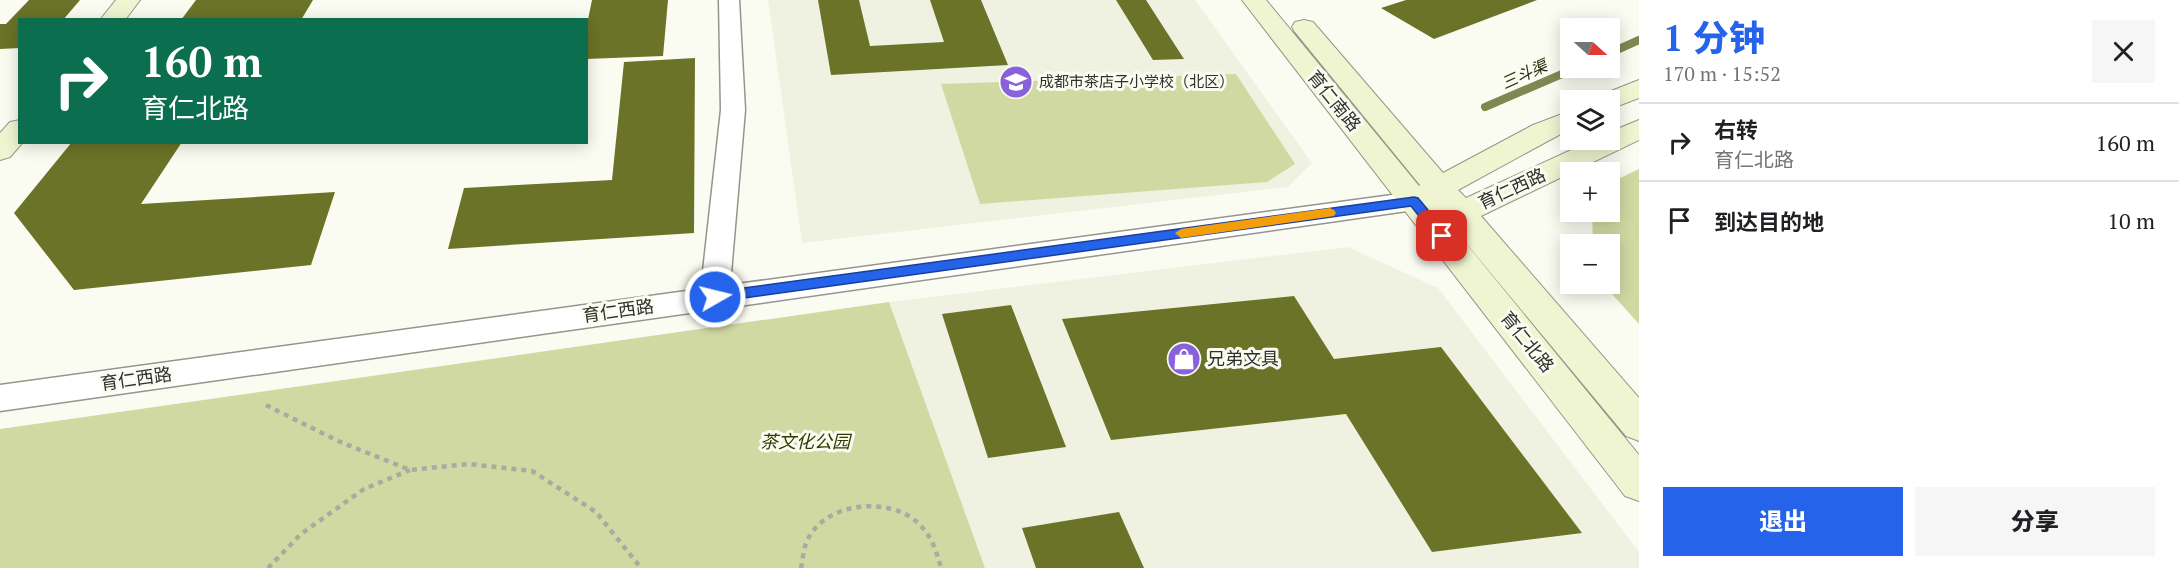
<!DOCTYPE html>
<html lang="zh">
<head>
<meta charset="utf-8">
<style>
	body { margin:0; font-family:"PT Serif","Noto Sans SC",serif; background:#f6f6f6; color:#202124; height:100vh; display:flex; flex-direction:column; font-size:22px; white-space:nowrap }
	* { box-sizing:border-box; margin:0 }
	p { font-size:20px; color:#757577 }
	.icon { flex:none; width:33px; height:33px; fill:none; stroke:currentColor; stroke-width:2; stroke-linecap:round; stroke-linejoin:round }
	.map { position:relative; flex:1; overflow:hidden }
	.sheet { display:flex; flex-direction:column; background:#fff; width:540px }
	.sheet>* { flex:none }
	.banner { position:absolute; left:18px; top:18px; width:570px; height:126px; border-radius:0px; box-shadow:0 3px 15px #0003; background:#0b6e4f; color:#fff; overflow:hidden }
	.needle { width:39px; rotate:111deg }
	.controls { position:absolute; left:1560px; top:18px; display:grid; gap:12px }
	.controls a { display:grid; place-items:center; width:60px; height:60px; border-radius:0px; background:#fff; box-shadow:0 3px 15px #0003; font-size:30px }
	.pin { position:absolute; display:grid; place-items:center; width:51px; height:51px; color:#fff; margin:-26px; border-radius:12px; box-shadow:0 3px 9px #0006 }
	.me { position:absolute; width:66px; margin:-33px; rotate:82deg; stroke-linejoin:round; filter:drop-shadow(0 0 4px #0008) }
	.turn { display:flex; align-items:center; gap:21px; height:126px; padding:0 24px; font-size:27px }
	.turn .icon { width:78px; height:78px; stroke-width:2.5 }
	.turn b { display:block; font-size:42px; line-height:51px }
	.round { display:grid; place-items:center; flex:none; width:63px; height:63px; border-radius:0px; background:#f6f6f6 }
	.headline { display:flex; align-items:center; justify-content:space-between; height:102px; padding:0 24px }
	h1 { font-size:36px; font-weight:800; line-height:45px; color:#2563eb }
	.button { display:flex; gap:12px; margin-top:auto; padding:12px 24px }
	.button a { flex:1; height:69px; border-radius:0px; background:#2563eb; color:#fff; font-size:24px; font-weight:800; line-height:69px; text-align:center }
	.button a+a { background:#f6f6f6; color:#202124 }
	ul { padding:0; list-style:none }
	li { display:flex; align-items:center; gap:18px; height:78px; padding:0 24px; border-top:2px solid #e0e0e0 }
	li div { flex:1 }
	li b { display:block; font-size:22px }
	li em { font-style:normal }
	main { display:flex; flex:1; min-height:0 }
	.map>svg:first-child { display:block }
	.built { fill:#eff2e0 }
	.green { fill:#d0d9a2 }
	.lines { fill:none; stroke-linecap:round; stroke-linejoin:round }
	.stream { stroke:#808852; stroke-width:8 }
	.building { fill:#6a7327 }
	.street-casing { stroke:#94968c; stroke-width:3 }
	.secondary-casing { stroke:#94968c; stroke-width:2 }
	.path { stroke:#a9aba3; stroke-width:4.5; stroke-dasharray:5 5; stroke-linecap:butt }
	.street { fill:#fff; fill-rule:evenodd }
	.secondary { fill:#f0f5d1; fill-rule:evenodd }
	.route { fill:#2563eb; stroke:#184099; stroke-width:1.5 }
	.slow { fill:#f59e0b }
	.labels { text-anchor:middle; stroke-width:6; stroke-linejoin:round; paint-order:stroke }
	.far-poi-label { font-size:15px; fill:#2f302c; stroke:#fafcf1; text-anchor:start }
	.far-water-label { font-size:16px; font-style:italic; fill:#2b2f0e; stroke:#fafcf1 }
	.street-label { font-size:18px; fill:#2f302c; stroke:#fafcf1 }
	.poi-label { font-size:18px; fill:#2f302c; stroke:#fafcf1; text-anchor:start }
	.park-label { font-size:18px; font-style:italic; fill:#343a00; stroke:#fafcf1 }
</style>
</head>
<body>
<main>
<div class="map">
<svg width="1639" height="568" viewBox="0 0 1639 568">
	<rect width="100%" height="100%" fill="#fafcf1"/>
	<g class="built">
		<path d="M768 0H1195L1312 163 1288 187 802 243Z"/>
		<path d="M1348 247 1438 288 1639 552V568H985L889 302Z"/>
	</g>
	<g class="green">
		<path d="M1236 74 1295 164 1267 182 980 204 941 84Z"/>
		<path d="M1639 169V324L1603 284H1610V244H1593L1592 212H1610V183Z"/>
		<path d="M889 302 985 568H0V429Z"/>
	</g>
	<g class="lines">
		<g class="stream">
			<path d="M1610 53 1639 40"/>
			<path d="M1485 107 1576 68"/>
		</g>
	</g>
	<g class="building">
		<path d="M29 0H80L63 20H20V48L0 49V24H6Z"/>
		<path d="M196 0H313L301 20H181Z"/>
		<path d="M592 0H668L663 56 586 59V29Z"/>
		<path d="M818 0H859L870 46 944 42 930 0H981L1008 65 831 75Z"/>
		<path d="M1116 0H1146L1184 59 1153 60Z"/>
		<path d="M1406 0H1537L1434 39 1381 8Z"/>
		<path d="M695 58 694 233 448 249 464 188 612 180 624 62Z"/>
		<path d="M72 142H182L141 204 335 192 311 265 74 290 14 213Z"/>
		<path d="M1294 296 1334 359 1441 347 1582 533 1432 552 1346 414 1111 440 1062 319Z"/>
		<path d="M1011 305 1066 447 988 458 942 314Z"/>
		<path d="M1119 512 1144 568H1036L1022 528Z"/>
	</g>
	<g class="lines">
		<defs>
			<path id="street" d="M719 0H739L745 110 730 285 1414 192 1423 195 1427 201 1423 207 1414 210 0 411V385L701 289 721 110Z"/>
			<g id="secondary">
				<path d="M116 0H140L125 20H100Z"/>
				<path d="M1242 0H1266L1419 186 1420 185 1295 32 1292 27 1295 22 1304 20 1313 22 1443 173 1533 125 1570 111V129L1458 190 1466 198 1593 140H1610V132L1639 120V140L1481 216 1639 398V441L1626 436 1446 219 1639 455V501L1625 496Z"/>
				<path d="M1639 80V98L1610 109V100H1597L1601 95Z"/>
				<path d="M20 120V142H23L10 157 0 160V133L10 122Z"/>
			</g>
		</defs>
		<use href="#street" class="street-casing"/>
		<use href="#secondary" class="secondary-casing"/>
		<g class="path">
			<path d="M266 405 338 441 410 470 469 464 532 471 596 512 641 568"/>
			<path d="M268 568 301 534 364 489 410 470"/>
			<path d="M801 568C803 560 803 549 807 541 824 502 890 495 919 524 932 537 936 550 941 568"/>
		</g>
		<use href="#street" class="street"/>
		<use href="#secondary" class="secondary"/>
	</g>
	<path class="route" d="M1414 197 1418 198 1447 233 1449 236 1447 240H1438L1411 206 715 302 708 297 715 292Z"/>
	<path class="slow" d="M1330 208 1334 210 1336 213 1334 216 1181 238 1175 233 1181 229Z"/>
	<defs>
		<symbol id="school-disc" viewBox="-11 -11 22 22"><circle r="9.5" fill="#8961db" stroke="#fafcf1"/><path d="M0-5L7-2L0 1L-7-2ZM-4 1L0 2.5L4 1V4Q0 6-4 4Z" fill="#fff"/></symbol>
		<symbol id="shop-disc" viewBox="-11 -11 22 22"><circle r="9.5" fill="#8961db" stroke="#fafcf1"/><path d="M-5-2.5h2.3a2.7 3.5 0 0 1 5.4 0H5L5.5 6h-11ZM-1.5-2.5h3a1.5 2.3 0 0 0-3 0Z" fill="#fff"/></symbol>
	</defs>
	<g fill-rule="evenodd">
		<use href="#school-disc" x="997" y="63" width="38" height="38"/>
		<use href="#shop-disc" x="1165" y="340" width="38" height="38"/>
	</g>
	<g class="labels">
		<g class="far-poi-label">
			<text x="1039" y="87">成都市茶店子小学校（北区）</text>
		</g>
		<g class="far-water-label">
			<text transform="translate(1524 74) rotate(-24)" y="6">三斗渠</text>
		</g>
		<g class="street-label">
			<text transform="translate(1334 101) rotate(51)" y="6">育仁南路</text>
			<text transform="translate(1512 189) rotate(-25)" y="6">育仁西路</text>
			<text transform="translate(618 311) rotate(-8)" y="6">育仁西路</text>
			<text transform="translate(1527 342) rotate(51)" y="6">育仁北路</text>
			<text transform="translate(136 379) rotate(-8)" y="6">育仁西路</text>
		</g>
		<g class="poi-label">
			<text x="1207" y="365">兄弟文具</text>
		</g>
		<g class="park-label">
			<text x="805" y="448">茶文化公园</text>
		</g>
	</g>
</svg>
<div class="controls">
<a><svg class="needle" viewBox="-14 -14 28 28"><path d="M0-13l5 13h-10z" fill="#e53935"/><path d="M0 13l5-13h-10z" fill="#757577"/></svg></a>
<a><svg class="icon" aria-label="layers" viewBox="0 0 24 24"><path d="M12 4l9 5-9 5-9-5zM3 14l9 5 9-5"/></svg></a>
<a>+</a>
<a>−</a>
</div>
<div class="pin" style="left:1442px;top:236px;background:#d93025"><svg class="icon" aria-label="arrive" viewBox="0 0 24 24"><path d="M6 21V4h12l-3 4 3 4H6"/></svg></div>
<svg class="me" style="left:715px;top:297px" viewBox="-20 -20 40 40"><circle r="17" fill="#2563eb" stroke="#fff" stroke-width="3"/><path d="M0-11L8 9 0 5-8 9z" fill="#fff"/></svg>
<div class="banner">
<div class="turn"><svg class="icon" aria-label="right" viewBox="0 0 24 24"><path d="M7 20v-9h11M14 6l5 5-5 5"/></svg><div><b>160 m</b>育仁北路</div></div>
</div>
</div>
<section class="sheet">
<div class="headline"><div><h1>1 分钟</h1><p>170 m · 15:52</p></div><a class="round"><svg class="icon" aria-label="close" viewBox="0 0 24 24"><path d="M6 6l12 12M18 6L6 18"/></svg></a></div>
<ul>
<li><svg class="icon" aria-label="right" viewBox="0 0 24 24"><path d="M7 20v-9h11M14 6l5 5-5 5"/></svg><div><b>右转</b><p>育仁北路</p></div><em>160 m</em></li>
<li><svg class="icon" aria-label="arrive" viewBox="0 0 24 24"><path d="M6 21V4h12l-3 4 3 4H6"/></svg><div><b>到达目的地</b></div><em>10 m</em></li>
</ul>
<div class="button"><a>退出</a><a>分享</a></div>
</section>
</main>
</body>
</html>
